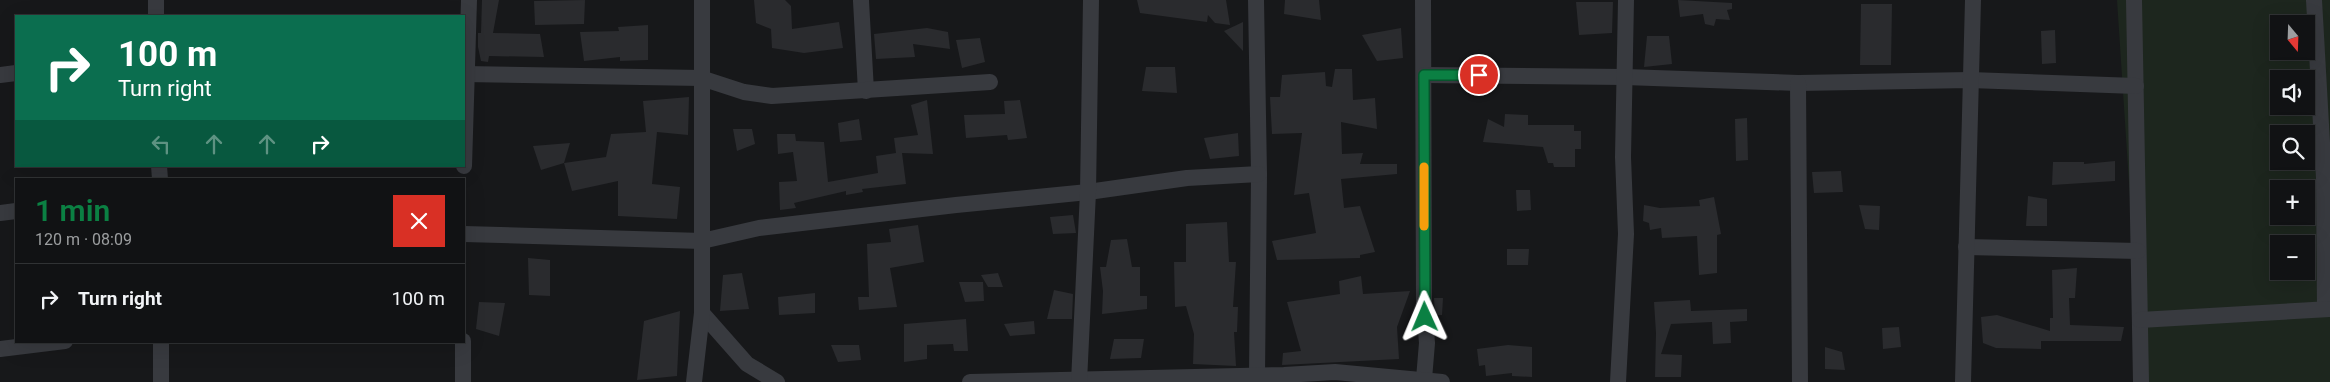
<!DOCTYPE html>
<html lang="en">
<head>
<meta charset="utf-8">
<style>
	body { margin:0; font-family:Roboto,sans-serif; background:#1a1b1d; color:#f1f3f6; height:100vh; display:flex; flex-direction:column; font-size:19px; white-space:nowrap }
	* { box-sizing:border-box; margin:0 }
	p { font-size:16px; color:#9c9ea0 }
	.icon { flex:none; width:28px; height:28px; fill:none; stroke:currentColor; stroke-width:2; stroke-linecap:round; stroke-linejoin:round }
	.map { position:relative; flex:1; overflow:hidden }
	.panel { position:absolute; left:15px; top:178px; width:450px; height:165px; display:flex; flex-direction:column; background:#111214; border-radius:0px; box-shadow:0 5px 20px #0002,0 0 0 1px #303234 }
	.panel>* { flex:none }
	.hud { position:absolute; left:15px; top:15px; width:450px; height:152px; border-radius:0px; box-shadow:0 5px 20px #0002,0 0 0 1px #303234; background:#0b6e4f; color:#fff; overflow:hidden }
	.needle { width:32px; rotate:161deg }
	.tools { position:absolute; left:2270px; top:15px; display:grid; gap:10px }
	.tools a { display:grid; place-items:center; width:45px; height:45px; border-radius:0px; background:#111214; box-shadow:0 5px 20px #0002,0 0 0 1px #303234; font-size:25px }
	.pin { position:absolute; display:grid; place-items:center; width:42px; height:42px; color:#fff; margin:-21px; border:2px solid #fff; border-radius:50%; box-shadow:0 1px 5px #0007 }
	.me { position:absolute; width:55px; margin:-28px; rotate:359deg; stroke-linejoin:round; filter:drop-shadow(0 0 4px #0008) }
	.turn { display:flex; align-items:center; gap:18px; height:105px; padding:0 20px; font-size:22px }
	.turn .icon { width:65px; height:65px; stroke-width:2.5 }
	.turn b { display:block; font-size:35px; line-height:42px }
	.lanes { display:flex; align-items:center; height:48px; padding:0 20px; background:#0003; justify-content:center; gap:25px; direction:ltr }
	.lanes .off { opacity:.35 }
	.round { display:grid; place-items:center; flex:none; width:52px; height:52px; border-radius:0px; background:#1a1b1d }
	.overview { display:flex; align-items:center; justify-content:space-between; height:85px; padding:0 20px }
	h1 { font-size:30px; font-weight:600; line-height:38px; color:#0b8043 }
	ul { padding:0; list-style:none }
	li { display:flex; align-items:center; gap:15px; height:70px; padding:0 20px; border-top:1px solid #303234 }
	li div { flex:1 }
	li b { display:block; font-size:19px }
	li em { font-style:normal }
	.map>svg:first-child { display:block }
	.green { fill:#1d261e; fill-rule:evenodd }
	.building { fill:#2a2b2e }
	.lines { fill:none; stroke-linecap:round; stroke-linejoin:round }
	.minor { stroke:#383a3f; stroke-width:16 }
	.route-casing { stroke:#07532c; stroke-width:12 }
	.route { stroke:#0b8043; stroke-width:9 }
	.slow { stroke:#f59e0b; stroke-width:9 }
</style>
</head>
<body>
<div class="map">
<svg width="2330" height="382" viewBox="0 0 2330 382">
	<rect width="100%" height="100%" fill="#17181a"/>
	<path class="green" d="M2117 0H2330V382H2142ZM2279 24H2306V51H2279ZM2279 79H2306V106H2279ZM2279 134H2306V161H2279ZM2279 189H2306V216H2279ZM2279 244H2306V271H2279Z"/>
	<g class="building">
		<path d="M482 0H499L493 33 540 34 544 57 489 56 488 62 481 61 478 47V33H481Z"/>
		<path d="M585 0 584 24 535 25 534 1Z"/>
		<path d="M754 0H785L791 6 792 29 839 22 843 48 804 53 772 48 771 29 756 23Z"/>
		<path d="M1137 0H1226L1230 25 1215 23 1208 15 1207 22 1140 13Z"/>
		<path d="M1285 0H1319L1321 20 1284 14Z"/>
		<path d="M1678 0 1732 3V9L1727 10 1730 20 1716 19 1714 26 1705 24 1703 14 1680 17Z"/>
		<path d="M1576 2H1613L1612 33 1579 35Z"/>
		<path d="M1861 4H1892L1891 65H1860Z"/>
		<path d="M1243 22V51L1224 31Z"/>
		<path d="M648 25V60L620 61V57L584 61 580 32 619 31 618 27Z"/>
		<path d="M927 28 948 32 950 49 913 44 915 57 876 59 874 34Z"/>
		<path d="M1401 28 1403 58 1377 61 1362 35Z"/>
		<path d="M2055 30 2056 63 2042 64 2041 31Z"/>
		<path d="M1647 36H1669L1672 64 1644 67Z"/>
		<path d="M980 38 985 62 962 68 956 40Z"/>
		<path d="M1146 67H1175L1177 93 1142 91Z"/>
		<path d="M1335 69H1352L1353 100 1375 98 1377 129 1341 122 1342 154 1363 153 1360 164H1397V174L1341 179 1344 208 1360 206 1375 252 1360 255V258L1277 260 1272 241 1316 233 1309 193 1294 195 1302 133 1272 134 1270 97H1280L1282 75 1325 72 1326 86 1332 87Z"/>
		<path d="M689 97 688 135 657 132 652 184 680 187 677 219 618 216V181L572 191 564 163 606 157 611 134 646 132 643 101Z"/>
		<path d="M927 100 933 154 902 153 906 184 862 189 863 192 846 195V191L794 203 796 208 780 210 779 182 797 181 793 152 778 154 777 134H795L796 141 824 142 828 182 878 173 876 156 896 153 894 138 918 135 911 105Z"/>
		<path d="M1020 100 1027 138 1008 140 1007 135 966 138 964 115 1005 114 1004 101Z"/>
		<path d="M1505 114 1528 115V125H1574V131H1581V149H1575V167H1554L1553 163H1548L1543 147 1483 142 1488 119 1504 127Z"/>
		<path d="M1747 118 1748 160 1736 161 1735 119Z"/>
		<path d="M859 119 862 140 840 142 838 123Z"/>
		<path d="M733 129H752L755 144 737 151Z"/>
		<path d="M1238 133 1239 156 1210 159 1204 138Z"/>
		<path d="M570 143 564 163 541 170 533 146Z"/>
		<path d="M2115 161V181L2052 185 2053 162H2084V164Z"/>
		<path d="M1841 171 1843 192 1814 193 1812 172Z"/>
		<path d="M1516 190H1530L1531 210 1517 211Z"/>
		<path d="M2028 196 2047 199V226H2026Z"/>
		<path d="M1714 197 1721 234 1717 235V273L1699 275 1697 236 1662 238 1661 228 1650 230 1649 223 1643 221 1644 205 1660 208 1700 206 1699 200Z"/>
		<path d="M1859 205 1880 206 1879 230 1865 229Z"/>
		<path d="M1073 215 1076 233 1053 234 1050 217Z"/>
		<path d="M1227 222 1229 262H1236L1233 307H1238L1237 332H1234L1236 366 1193 364 1194 334 1186 306 1175 307 1174 262H1186V224Z"/>
		<path d="M918 225 924 262 890 268 897 307 859 310 858 297H869L867 244 891 242 889 229Z"/>
		<path d="M1127 239 1132 267H1140V296H1147V309L1102 314 1103 291 1100 267H1106L1111 240Z"/>
		<path d="M1507 249H1529L1528 265H1507Z"/>
		<path d="M528 258 550 260V296L529 295Z"/>
		<path d="M2077 268 2075 298H2069L2070 325 2124 327 2121 341H2041V349L1996 348 1983 343 1981 317 1997 315 2050 331V318H2053L2052 270Z"/>
		<path d="M742 273 749 309 720 311 723 275Z"/>
		<path d="M998 273 1003 287H988L981 275Z"/>
		<path d="M1361 276 1363 294 1410 291 1397 327 1399 359 1282 365 1283 353 1301 351 1287 302 1340 294 1339 281Z"/>
		<path d="M959 282H983L984 301 965 302Z"/>
		<path d="M1054 290 1073 294 1072 319H1047Z"/>
		<path d="M815 293V313L779 315 778 297Z"/>
		<path d="M1434 298H1443L1442 315H1435Z"/>
		<path d="M1690 300 1691 311 1747 309V321L1730 322 1731 343 1713 344 1712 322 1671 324 1661 354 1682 355 1681 377H1655L1656 333 1654 302Z"/>
		<path d="M479 302 505 303 499 336 476 329Z"/>
		<path d="M680 311 677 376 637 380 644 321Z"/>
		<path d="M966 319 968 351H954L953 344 927 345V359L904 362V324Z"/>
		<path d="M1034 321 1035 334 1010 336 1004 324Z"/>
		<path d="M1899 327 1901 347 1883 349 1882 328Z"/>
		<path d="M1114 339H1144L1141 358 1110 359Z"/>
		<path d="M831 345H859L861 360 838 362Z"/>
		<path d="M1508 345 1532 347V377L1512 376V373L1486 376 1485 365 1479 366 1477 349Z"/>
		<path d="M1825 347 1842 352 1845 370 1825 369Z"/>
	</g>
	<g class="lines">
		<g class="minor">
			<path d="M1256 0 1259 174 1257 376"/>
			<path d="M1423 0 1424 305 1427 343 1424 379"/>
			<path d="M2134 0 2141 382"/>
			<path d="M2314 0 2324 178 2325 309"/>
			<path d="M861 1 866 91"/>
			<path d="M156 16V0"/>
			<path d="M464 74 701 78 744 92 772 96 990 82"/>
			<path d="M0 75 16 73"/>
			<path d="M1424 75 1625 77 1798 83 1970 80 2136 86"/>
			<path d="M1798 83 1800 382"/>
			<path d="M159 166 160 179"/>
			<path d="M464 166 469 0"/>
			<path d="M0 213 16 211"/>
			<path d="M464 234 702 241 759 228 956 205 1088 192 1187 178 1259 174"/>
			<path d="M1966 247 2138 251"/>
			<path d="M702 313 747 364 777 382"/>
			<path d="M2140 320 2330 309"/>
			<path d="M463 341V382"/>
			<path d="M0 349 65 341"/>
			<path d="M161 382V341"/>
			<path d="M694 382 702 313V0"/>
			<path d="M970 382 1284 375 1335 372 1442 382"/>
			<path d="M1079 382 1088 192 1091 0"/>
			<path d="M1618 382 1626 234 1623 157 1626 0"/>
			<path d="M1963 382 1973 0"/>
		</g>
	</g>
	<g class="lines">
		<defs>
			<path id="route" d="M1425 317 1424 75H1479"/>
		</defs>
		<use href="#route" class="route-casing"/>
		<use href="#route" class="route"/>
		<path class="slow" d="M1424 167V226"/>
	</g>
</svg>
<div class="tools">
<a><svg class="needle" viewBox="-14 -14 28 28"><path d="M0-13l5 13h-10z" fill="#e53935"/><path d="M0 13l5-13h-10z" fill="#9c9ea0"/></svg></a>
<a><svg class="icon" aria-label="sound" viewBox="0 0 24 24"><path d="M4 9h4l5-4v14l-5-4H4zM17 9q2 3 0 6"/></svg></a>
<a><svg class="icon" aria-label="search" viewBox="0 0 24 24"><circle cx="10" cy="10" r="6"/><path d="M15 15l6 6"/></svg></a>
<a>+</a>
<a>−</a>
</div>
<div class="pin" style="left:1479px;top:75px;background:#d93025"><svg class="icon" aria-label="arrive" viewBox="0 0 24 24"><path d="M6 21V4h12l-3 4 3 4H6"/></svg></div>
<svg class="me" style="left:1425px;top:317px" viewBox="-20 -20 40 40"><path d="M0-17L14 15 0 8-14 15z" fill="#0b8043" stroke="#fff" stroke-width="4"/></svg>
<div class="hud">
<div class="turn"><svg class="icon" aria-label="right" viewBox="0 0 24 24"><path d="M7 20v-9h11M14 6l5 5-5 5"/></svg><div><b>100 m</b>Turn right</div></div>
<div class="lanes"><svg class="icon off" aria-label="left" viewBox="0 0 24 24"><path d="M17 20v-9H6M10 6l-5 5 5 5"/></svg><svg class="icon off" aria-label="ahead" viewBox="0 0 24 24"><path d="M12 20V5M6 11l6-6 6 6"/></svg><svg class="icon off" aria-label="ahead" viewBox="0 0 24 24"><path d="M12 20V5M6 11l6-6 6 6"/></svg><svg class="icon" aria-label="right" viewBox="0 0 24 24"><path d="M7 20v-9h11M14 6l5 5-5 5"/></svg></div>
</div>
<section class="panel">
<div class="overview"><div><h1>1 min</h1><p>120 m · 08:09</p></div><a class="round" style="background:#d93025;color:#fff"><svg class="icon" aria-label="close" viewBox="0 0 24 24"><path d="M6 6l12 12M18 6L6 18"/></svg></a></div>
<ul>
<li><svg class="icon" aria-label="right" viewBox="0 0 24 24"><path d="M7 20v-9h11M14 6l5 5-5 5"/></svg><div><b>Turn right</b></div><em>100 m</em></li>
</ul>
</section>
</div>
</body>
</html>
